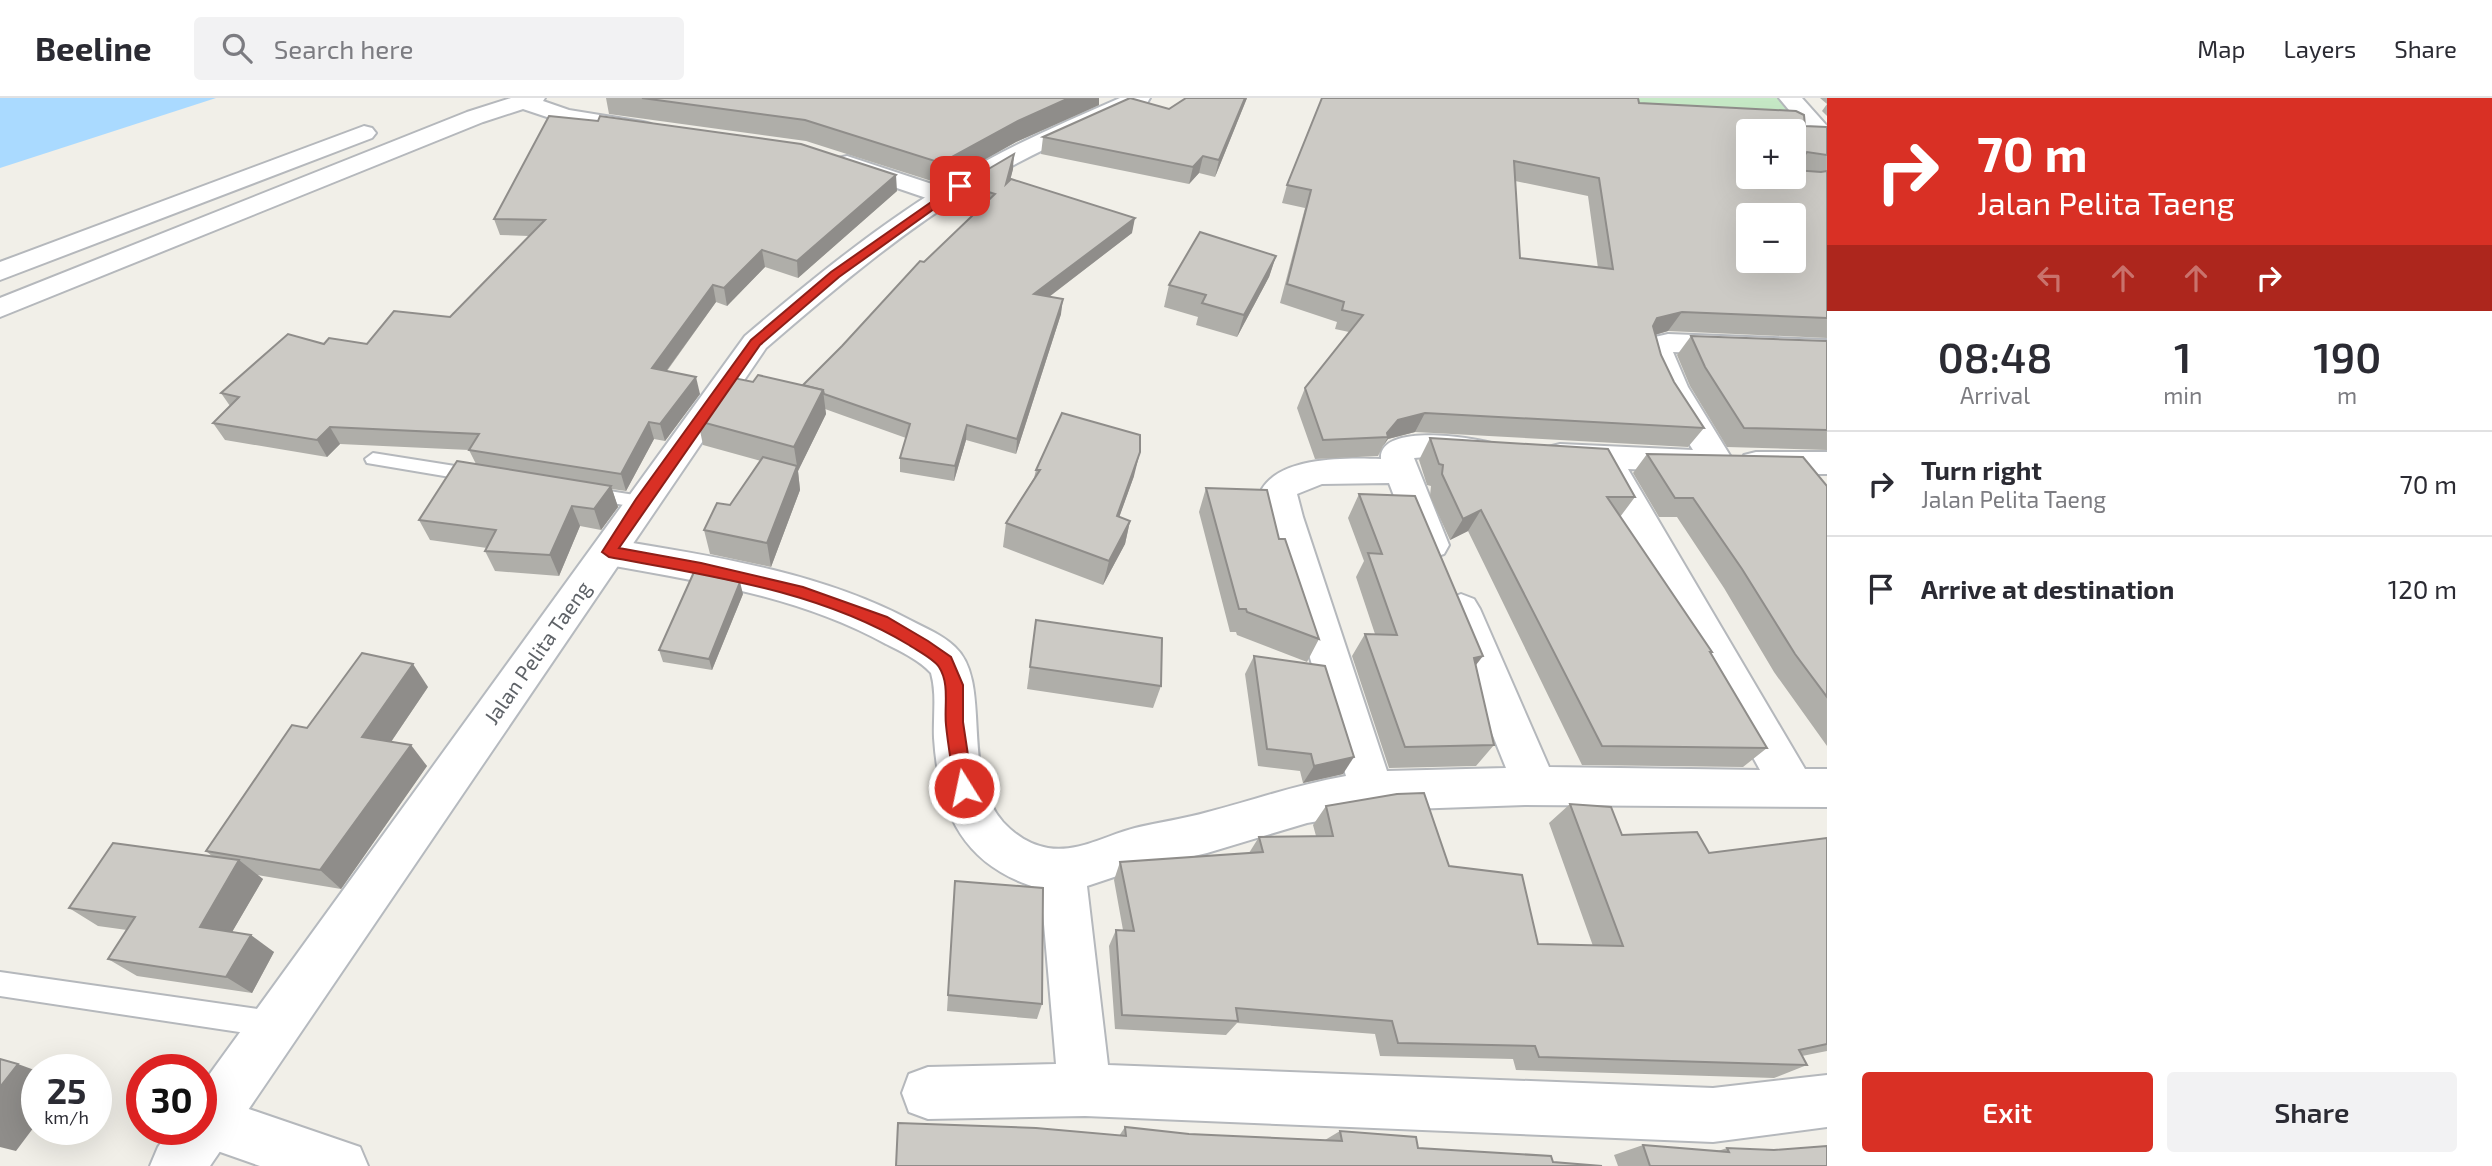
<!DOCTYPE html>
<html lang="en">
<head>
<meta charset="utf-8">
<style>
	body { margin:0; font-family:"Exo 2",sans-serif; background:#f2f2f3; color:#2b2b33; height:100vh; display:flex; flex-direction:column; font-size:26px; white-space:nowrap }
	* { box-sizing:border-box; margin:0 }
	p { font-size:23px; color:#7c7c81 }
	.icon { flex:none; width:38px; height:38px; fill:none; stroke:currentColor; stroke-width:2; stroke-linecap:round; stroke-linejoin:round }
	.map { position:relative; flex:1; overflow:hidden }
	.side { display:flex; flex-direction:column; background:#fff; width:665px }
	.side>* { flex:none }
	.top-card { background:#d93025; color:#fff; overflow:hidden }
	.controls { position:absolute; left:1736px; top:21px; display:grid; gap:14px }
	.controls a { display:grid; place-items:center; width:70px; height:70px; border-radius:7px; background:#fff; box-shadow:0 7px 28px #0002; font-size:35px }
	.speed { position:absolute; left:21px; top:956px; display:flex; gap:14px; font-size:35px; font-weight:700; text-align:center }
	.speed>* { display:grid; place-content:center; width:91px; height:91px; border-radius:50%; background:#fff; box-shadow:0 7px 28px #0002; line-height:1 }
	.speed small { font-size:18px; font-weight:400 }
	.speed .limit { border:10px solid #d22; background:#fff; color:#111 }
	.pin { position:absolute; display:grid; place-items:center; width:60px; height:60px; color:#fff; margin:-30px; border-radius:14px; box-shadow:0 4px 10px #0006 }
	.me { position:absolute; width:77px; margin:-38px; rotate:350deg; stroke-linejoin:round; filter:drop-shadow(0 0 5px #0008) }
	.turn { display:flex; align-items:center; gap:24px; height:147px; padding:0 35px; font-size:32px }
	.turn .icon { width:91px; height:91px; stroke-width:2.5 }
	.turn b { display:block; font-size:49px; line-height:60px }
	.lanes { display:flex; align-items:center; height:66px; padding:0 35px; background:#0003; justify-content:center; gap:35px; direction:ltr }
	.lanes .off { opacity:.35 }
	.eta { display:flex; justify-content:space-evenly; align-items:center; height:119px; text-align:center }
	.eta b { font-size:42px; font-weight:600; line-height:49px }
	.primary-button { display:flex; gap:14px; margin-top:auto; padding:14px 35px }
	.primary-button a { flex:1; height:80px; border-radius:7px; background:#d93025; color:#fff; font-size:28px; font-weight:600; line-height:80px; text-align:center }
	.primary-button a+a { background:#f2f2f3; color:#2b2b33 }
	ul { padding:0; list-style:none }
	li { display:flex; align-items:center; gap:21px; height:105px; padding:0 35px; border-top:2px solid #e1e1e2 }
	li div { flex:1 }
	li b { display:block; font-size:26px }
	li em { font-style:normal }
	header { display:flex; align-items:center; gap:42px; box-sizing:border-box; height:98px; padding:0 35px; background:#fff; border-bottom:2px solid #e1e1e2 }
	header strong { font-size:33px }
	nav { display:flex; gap:38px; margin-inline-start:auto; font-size:24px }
	.search { width:490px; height:63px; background:#f2f2f3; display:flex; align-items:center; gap:18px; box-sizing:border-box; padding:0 24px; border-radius:7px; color:#7c7c81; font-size:26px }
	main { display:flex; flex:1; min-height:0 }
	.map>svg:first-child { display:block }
	.green { fill:#c5e8c5 }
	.water { fill:#aadaff }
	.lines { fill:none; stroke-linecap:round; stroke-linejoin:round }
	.lane-casing { stroke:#b5b8bc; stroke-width:4 }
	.street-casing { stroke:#b5b8bc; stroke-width:4 }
	.secondary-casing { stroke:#b6babf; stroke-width:4 }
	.lane { fill:#fff; fill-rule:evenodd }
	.street { fill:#fff; fill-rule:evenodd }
	.secondary { fill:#fff; fill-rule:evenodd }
	.wall { fill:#afaea9; fill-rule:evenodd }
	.shaded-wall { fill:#8f8d8a }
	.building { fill:#cccac5; stroke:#8f8d8a; stroke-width:2; fill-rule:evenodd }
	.route { fill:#d93025; stroke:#8d1f18; stroke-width:2 }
	.labels { text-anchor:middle; stroke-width:5; stroke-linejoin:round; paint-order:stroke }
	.street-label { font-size:21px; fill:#5f6368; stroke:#fff }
</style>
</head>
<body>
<header>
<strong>Beeline</strong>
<div class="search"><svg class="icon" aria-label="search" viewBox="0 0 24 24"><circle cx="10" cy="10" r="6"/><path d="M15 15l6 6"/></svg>Search here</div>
<nav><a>Map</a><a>Layers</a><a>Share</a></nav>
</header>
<main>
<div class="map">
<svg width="1827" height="1068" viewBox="0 0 1827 1068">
	<rect width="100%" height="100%" fill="#f1efe8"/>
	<path class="green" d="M1628 0H1788L1794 33 1637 35Z"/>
	<path class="water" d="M0 0H216L0 70Z"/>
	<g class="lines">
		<defs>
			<g id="lane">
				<path d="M373 355 474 371 482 377 474 383 367 365 365 361Z"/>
				<path d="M590 390 641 398 650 404 641 410 584 400 581 396Z"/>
				<path d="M0 874 272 913 281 917 285 926 281 935 272 939 0 898Z"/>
			</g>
			<g id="street">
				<path d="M511 0H545L543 3 569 12 643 24 651 26 655 31 651 36 643 38 565 25 523 11 483 24 0 219V200L467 14Z"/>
				<path d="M1779 0H1802L1827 28V42L1817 45 1794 44V33L1786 32 1804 30Z"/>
				<path d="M364 28 372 30 376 35 372 40 0 182V164Z"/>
				<path d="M847 58 953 93 957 98 953 103 944 106 838 70 835 65 838 60Z"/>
				<path d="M1668 236 1827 242V260L1673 254 1688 289 1734 364 1729 372C1716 376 1707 371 1695 374L1628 371 1805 671H1827V709L1525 707 1382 712 1307 725 1207 755 1138 771 1087 788 1108 967 1713 990 1827 977V1029L1713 1044 1085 1018 928 1021 909 1014 902 995 909 976 928 969 1056 966 1041 791C964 769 939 716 934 640 933 618 937 596 931 575 919 562 902 554 886 546 801 499 704 484 609 467L596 463 591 454 596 445 609 441C711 458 817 473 910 522 925 530 943 537 955 549 993 584 959 674 1003 724 1015 737 1030 747 1048 750 1078 755 1107 737 1135 730 1159 724 1184 721 1208 714 1254 702 1299 686 1346 678L1267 419 1262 391C1282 358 1347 360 1381 361 1378 325 1471 339 1491 345L1495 353 1491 361C1466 368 1440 356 1414 360L1449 447 1444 456 1431 460 1418 456 1413 447 1389 385 1322 386 1297 396 1303 419 1387 673 1506 670 1442 511 1448 501 1461 496 1474 501 1480 511 1549 669 1760 672 1593 370 1548 365 1543 357 1548 349 1560 346 1693 352C1673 319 1648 285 1642 247L1646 241Z"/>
				<path d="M1756 354H1827V376H1756L1744 373 1739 365 1744 357Z"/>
				<path d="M208 997 360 1049 368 1068H260L189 1043 184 1031H201V1000Z"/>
			</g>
			<path id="secondary" d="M1120 0H1150L1147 5C1088 31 1028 56 974 90 899 136 832 193 766 250L210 1068H150L158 1049 171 1031H201V988L745 238C812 181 882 124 958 79 1009 48 1065 24 1120 0Z"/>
		</defs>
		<use href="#lane" class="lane-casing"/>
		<use href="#street" class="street-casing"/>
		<use href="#secondary" class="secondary-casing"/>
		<use href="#lane" class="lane"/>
		<use href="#street" class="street"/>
		<use href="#secondary" class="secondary"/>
	</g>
	<g class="wall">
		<path d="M606 0H1099V7L1016 44 941 86 806 43 609 16Z"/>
		<path d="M1247 0 1215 79 1199 75 1189 86 1041 56 1043 39 1169 11Z"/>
		<path d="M1820 0H1827V6Z"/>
		<path d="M1639 5 1805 28 1827 29V240L1668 233 1655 237 1661 257 1674 284 1704 330 1688 349 1415 334 1388 341 1383 348 1378 358 1315 361 1297 310 1305 290 1349 234 1335 231 1337 224 1280 205 1305 110 1282 105 1287 87ZM1748 33H1794V79H1748ZM1515 83 1588 98 1598 170 1520 160Z"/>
		<path d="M1827 6V18L1822 13Z"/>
		<path d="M1013 71 1010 83 1132 135 1049 199 1061 216 1016 356 966 342 954 383 900 374V360L906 340 825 311 826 316 798 373 800 392 771 469 710 456 704 432 730 407 761 363 703 347 698 323 753 284 803 287 842 248 924 164 984 107 963 100V86Z"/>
		<path d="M897 93 798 180 765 169 727 208 716 204 667 273 700 296 665 343 654 341 626 393 612 391 618 409 601 432 580 428 559 478 495 473 485 453 487 450 430 442 419 422 476 366 469 352 340 346 327 359 225 342 213 325 230 308 221 295 450 219 529 138 500 137 494 121Z"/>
		<path d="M1276 158 1269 179 1237 239 1196 227 1198 219 1164 209 1169 187Z"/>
		<path d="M1691 238 1827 243V352L1727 349 1690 288 1677 257Z"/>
		<path d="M1430 340 1635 399 1620 419 1712 554 1711 556 1767 650 1743 669 1582 667 1468 433 1450 442 1430 398 1431 388 1427 387 1419 362Z"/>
		<path d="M1647 356 1827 388V648L1774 574 1724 490 1677 419H1659L1633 375Z"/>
		<path d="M1036 372 1134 378 1119 419 1130 423 1125 446 1103 487 1003 449 1006 425 1034 380Z"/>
		<path d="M1206 390 1279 441 1319 541 1307 564 1237 537 1236 534H1230L1199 414Z"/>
		<path d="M1359 396 1476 567 1494 647 1476 668 1389 670 1352 558 1365 536H1375L1356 479 1364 463 1348 420Z"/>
		<path d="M743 496 712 572 663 564 659 552Z"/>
		<path d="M1036 522 1161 588 1153 610 1027 591Z"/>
		<path d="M1254 558 1343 676 1303 685 1300 673 1258 668 1245 576Z"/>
		<path d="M428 589 391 644 427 668 341 791 257 777 263 781 232 834 274 854 252 895 137 878 108 861 127 832 98 828 69 810 213 759 206 753 307 630Z"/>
		<path d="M1570 706 1622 737 1709 755 1827 740V953L1802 958 1807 967 1774 980 1516 972 1513 961 1380 958 1375 936 1237 925 1226 937 1115 931 1109 848 1116 832H1123L1114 782 1120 764 1249 755 1259 739 1316 738 1313 727 1326 708 1449 768 1538 846 1593 848 1549 725Z"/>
		<path d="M955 783 1042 906 1037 921 947 913Z"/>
		<path d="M1125 1029 1189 1036 1325 1042 1340 1033 1418 1050 1553 1064 1119 1038Z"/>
		<path d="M1643 1047 1718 1053 1727 1050 1774 1052 1827 1068H1618L1614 1057Z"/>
	</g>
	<g class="shaded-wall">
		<path d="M1069 0H1099V7L1016 44 941 86V65L1018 23Z"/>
		<path d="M1245 0H1247L1215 79 1219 62Z"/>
		<path d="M1014 56 1013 71 1005 101 1006 86Z"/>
		<path d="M1203 58 1199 75 1189 86 1193 69Z"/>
		<path d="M896 77 897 93 798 180 797 163Z"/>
		<path d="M1135 120 1132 135 1033 211 1034 196Z"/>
		<path d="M762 152 765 169 727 208 724 190Z"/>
		<path d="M1276 158 1269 179 1237 239 1244 217Z"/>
		<path d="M713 187 716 204 656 287 652 270Z"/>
		<path d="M1063 201 1061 216 1016 356 1017 341Z"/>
		<path d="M1682 214 1668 233 1644 240 1657 220Z"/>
		<path d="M696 279 700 296 665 343 660 326Z"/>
		<path d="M823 292 826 316 798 373 800 392 771 469 767 445 797 368 794 349Z"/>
		<path d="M1425 315 1415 334 1388 341 1383 348 1388 339 1387 335 1398 322Z"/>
		<path d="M649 324 654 341 626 393 621 376Z"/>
		<path d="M967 327 966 342 954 383 955 368Z"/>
		<path d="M330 329 340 346 327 359 317 342Z"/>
		<path d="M1140 354 1134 378 1111 442 1117 418Z"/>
		<path d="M611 388 618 409 601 432 594 411Z"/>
		<path d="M572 408 580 428 559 478 550 457Z"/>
		<path d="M1481 412 1468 433 1450 442 1463 421Z"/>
		<path d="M1130 423 1125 446 1103 487 1109 463Z"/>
		<path d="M740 484 743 496 712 572 709 561Z"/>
		<path d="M1483 558 1466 580 1474 560Z"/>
		<path d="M413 566 428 589 380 660 362 639Z"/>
		<path d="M411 647 427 668 341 791 320 772Z"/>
		<path d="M1354 659 1343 676 1303 685 1314 668Z"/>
		<path d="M239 762 263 781 225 846 200 829Z"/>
		<path d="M251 837 274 854 252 895 226 879Z"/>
		<path d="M18 966 37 973V1025L16 1053 0 1049V989Z"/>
	</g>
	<g class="building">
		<path d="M642 0H1069L1018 23 941 65 805 22Z"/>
		<path d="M1130 0 1169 11 1186 0H1245L1219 62 1203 58 1193 69 1043 39Z"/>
		<path d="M1322 0H1638L1639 5 1796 13 1804 17 1805 28 1827 29V57L1807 54 1804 58H1794V33H1748V79H1794V72L1821 74 1827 73V220L1682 214 1657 220 1653 228 1661 257 1674 284 1704 330 1425 315 1398 322 1387 335 1388 339 1323 342 1305 290 1363 217 1342 212 1344 204 1287 186 1311 92 1287 87ZM1514 63 1599 80 1613 171 1520 160ZM1748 117H1794V163H1748Z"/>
		<path d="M549 18 598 23 600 18 801 46 896 77 797 163 762 152 724 190 713 187 652 270 696 279 660 326 649 324 621 376 469 352 479 336 330 329 317 342 213 325 239 299 221 295 288 236 324 246 329 240 367 246 394 213 450 219 545 122 494 121Z"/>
		<path d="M1014 56 1006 86 1011 81 1135 120 1034 196 1063 201 1017 341 967 327 955 368 900 360 910 326 824 296 823 292 803 287 842 248 920 163 924 164 995 96 963 86Z"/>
		<path d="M1200 134 1276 158 1244 217 1202 205 1206 197 1169 187Z"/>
		<path d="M1691 238 1827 243V332L1744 330 1705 269Z"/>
		<path d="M758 277 823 292 794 349 698 323 729 279 753 284Z"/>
		<path d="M1062 315 1140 337V354L1117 418 1130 423 1109 463 1006 425 1040 372H1036Z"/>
		<path d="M1430 340 1608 351 1635 399H1607L1712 554H1710L1767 650 1602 648 1481 412 1463 421 1442 376 1443 367 1439 366Z"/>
		<path d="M1647 356 1803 359 1827 388V599L1795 556 1742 471 1693 400H1675Z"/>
		<path d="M763 359 797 368 767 445 704 432 717 405 730 407Z"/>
		<path d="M457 363 611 388 594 411 572 408 550 457 485 453 496 432 419 422Z"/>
		<path d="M1206 390 1267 392 1279 441H1285L1319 541 1247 514 1246 511H1239Z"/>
		<path d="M1359 396 1415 398 1483 558 1474 560 1494 647 1405 649 1365 536 1397 537 1368 455 1382 456Z"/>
		<path d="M694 474 740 484 709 561 659 552Z"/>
		<path d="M1036 522 1162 540 1161 588 1030 569Z"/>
		<path d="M362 555 413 566 362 639 411 647 320 772 206 753 292 627 307 630Z"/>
		<path d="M1254 558 1325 568 1354 659 1314 668 1311 656 1267 651Z"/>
		<path d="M1424 695 1449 768 1522 777 1538 846 1623 848 1570 706 1611 709 1622 737 1697 734 1709 755 1827 740V946L1799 952 1807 967 1539 959 1535 948 1398 945 1392 923 1236 910 1238 923 1122 917 1116 832 1134 833 1120 764 1263 754 1259 739 1333 738 1326 708 1397 696Z"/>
		<path d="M113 745 239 762 200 829 251 837 226 879 108 861 135 819 69 810Z"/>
		<path d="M955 783 1043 790 1042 906 948 897Z"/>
		<path d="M0 961 18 966 0 989Z"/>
		<path d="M898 1025 1036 1030 1126 1038 1125 1029 1189 1036 1342 1043 1340 1033 1416 1039 1418 1050 1551 1058 1553 1064 1602 1068H896Z"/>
		<path d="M1643 1047 1729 1054 1727 1050 1774 1052 1827 1048V1068H1650Z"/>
	</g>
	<path class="route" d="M957 86 966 88 839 179 760 247 619 450 701 465 803 489 887 519 928 543 951 559 963 587V624L973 690 971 696 964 698 958 696 955 690C952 669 948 648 946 627 944 608 950 586 939 569 934 561 918 553 909 547 820 493 711 478 609 459L602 454 636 401 751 242 831 174Z"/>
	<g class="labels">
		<g class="street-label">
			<text transform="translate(538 555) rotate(-55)" y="7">Jalan Pelita Taeng</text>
		</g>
	</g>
</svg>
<div class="controls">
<a>+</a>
<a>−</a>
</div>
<div class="speed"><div>25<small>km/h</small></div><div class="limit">30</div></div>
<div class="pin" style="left:960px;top:88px;background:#d93025"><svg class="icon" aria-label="arrive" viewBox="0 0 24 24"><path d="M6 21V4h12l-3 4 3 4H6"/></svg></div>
<svg class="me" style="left:964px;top:690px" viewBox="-20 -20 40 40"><circle r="17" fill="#d93025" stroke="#fff" stroke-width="3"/><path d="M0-11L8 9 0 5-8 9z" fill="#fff"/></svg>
</div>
<section class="side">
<div class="top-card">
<div class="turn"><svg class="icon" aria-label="right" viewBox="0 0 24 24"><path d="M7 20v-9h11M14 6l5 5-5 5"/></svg><div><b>70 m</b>Jalan Pelita Taeng</div></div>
<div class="lanes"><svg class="icon off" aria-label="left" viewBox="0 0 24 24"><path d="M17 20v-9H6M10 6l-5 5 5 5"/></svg><svg class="icon off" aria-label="ahead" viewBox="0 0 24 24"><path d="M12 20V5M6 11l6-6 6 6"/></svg><svg class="icon off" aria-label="ahead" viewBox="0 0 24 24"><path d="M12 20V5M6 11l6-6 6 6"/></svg><svg class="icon" aria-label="right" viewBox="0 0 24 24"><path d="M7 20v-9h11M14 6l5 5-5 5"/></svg></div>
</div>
<div class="eta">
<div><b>08:48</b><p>Arrival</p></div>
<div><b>1</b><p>min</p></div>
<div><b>190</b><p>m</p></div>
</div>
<ul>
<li><svg class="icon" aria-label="right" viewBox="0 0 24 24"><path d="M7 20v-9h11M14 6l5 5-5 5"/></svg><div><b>Turn right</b><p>Jalan Pelita Taeng</p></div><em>70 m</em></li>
<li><svg class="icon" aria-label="arrive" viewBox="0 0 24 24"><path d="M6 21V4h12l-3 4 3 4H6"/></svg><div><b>Arrive at destination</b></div><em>120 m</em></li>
</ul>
<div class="primary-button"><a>Exit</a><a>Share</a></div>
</section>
</main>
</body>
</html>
